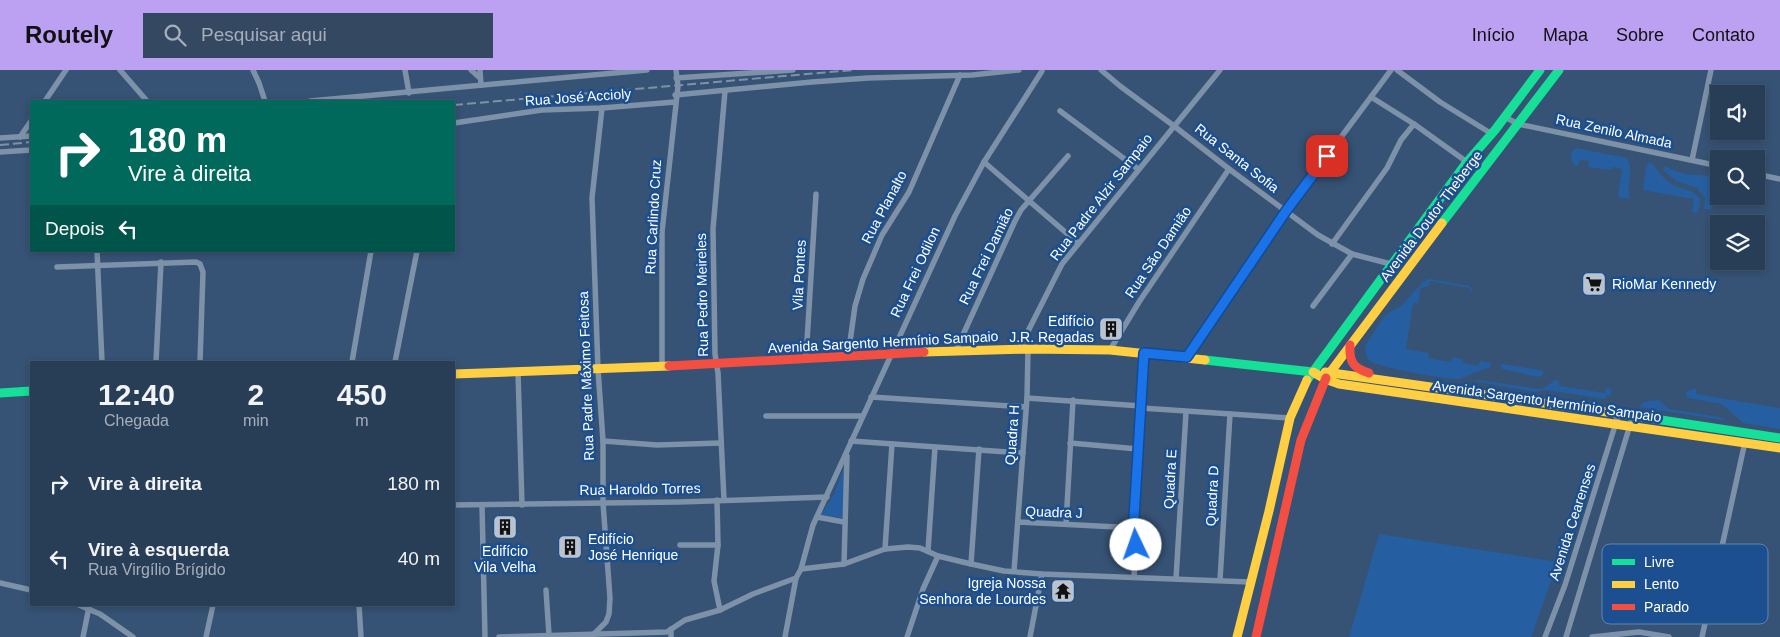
<!DOCTYPE html>
<html lang="pt">
<head>
<meta charset="utf-8">
<style>
	body { margin:0; font-family:Helvetica,sans-serif; background:#344961; color:#f1f3f6; height:100vh; display:flex; flex-direction:column; font-size:19px; white-space:nowrap }
	* { box-sizing:border-box; margin:0 }
	p { font-size:16px; color:#a5aeba }
	.icon { flex:none; width:28px; height:28px; fill:none; stroke:currentColor; stroke-width:2; stroke-linecap:round; stroke-linejoin:round }
	.map { position:relative; flex:1; overflow:hidden }
	.drawer { position:absolute; left:30px; top:291px; width:425px; height:245px; display:flex; flex-direction:column; background:#283e57; border-radius:0px; box-shadow:0 2px 8px #0003,0 0 0 1px #44576d }
	.drawer>* { flex:none }
	.guide { position:absolute; left:30px; top:30px; width:425px; height:152px; border-radius:0px; box-shadow:0 2px 8px #0003,0 0 0 1px #44576d; background:#00695c; color:#fff; overflow:hidden }
	.fabs { position:absolute; left:1710px; top:15px; display:grid; gap:10px }
	.fabs a { display:grid; place-items:center; width:55px; height:55px; border-radius:0px; background:#283e57; box-shadow:0 2px 8px #0003,0 0 0 1px #44576d; font-size:25px }
	.pin { position:absolute; display:grid; place-items:center; width:42px; height:42px; color:#fff; margin:-21px; border-radius:10px; box-shadow:0 2px 8px #0006 }
	.me { position:absolute; width:55px; margin:-28px; rotate:357deg; stroke-linejoin:round; filter:drop-shadow(0 0 4px #0008) }
	.turn { display:flex; align-items:center; gap:18px; height:105px; padding:0 15px; font-size:22px }
	.turn .icon { width:65px; height:65px; stroke-width:2.5 }
	.turn b { display:block; font-size:35px; line-height:42px }
	.then { display:flex; align-items:center; height:48px; padding:0 15px; background:#0003; gap:10px; font-size:19px }
	.eta { display:flex; justify-content:space-evenly; align-items:center; height:85px; text-align:center }
	.eta b { font-size:30px; font-weight:600; line-height:35px }
	ul { padding:0; list-style:none }
	li { display:flex; align-items:center; gap:15px; height:75px; padding:0 15px }
	li div { flex:1 }
	li b { display:block; font-size:19px }
	li em { font-style:normal }
	header { display:flex; align-items:center; gap:30px; box-sizing:border-box; height:70px; padding:0 25px; background:#bca0f2; color:#111 }
	header strong { font-size:24px }
	nav { display:flex; gap:28px; margin-inline-start:auto; font-size:18px }
	.search { width:350px; height:45px; background:#344961; display:flex; align-items:center; gap:12px; box-sizing:border-box; padding:0 18px; border-radius:0px; color:#a5aeba; font-size:19px }
	.map>svg:first-child { display:block }
	.green { fill:#265fa1 }
	.lines { fill:none; stroke-linecap:round; stroke-linejoin:round }
	.street { stroke:#7d92a8; stroke-width:5.5 }
	.fast { stroke:#16e098; stroke-width:9 }
	.slow { stroke:#ffcf43; stroke-width:9 }
	.jam { stroke:#f24e42; stroke-width:9 }
	.rail { stroke:#7e92a7; stroke-width:2; stroke-dasharray:9 4; stroke-linecap:butt }
	.route-casing { stroke:#114b97; stroke-width:12 }
	.route { stroke:#1a73e8; stroke-width:9 }
	.labels { text-anchor:middle; stroke-width:5; stroke-linejoin:round; paint-order:stroke }
	.street-label { font-size:14px; fill:#fff; stroke:#1b4f8f }
	.poi-label { font-size:14px; fill:#fff; stroke:#1b4f8f; text-anchor:start }
	.key { fill:#1b4f8f; stroke:#5f84b1; stroke-width:1 }
	.key-label { font-size:14px; fill:#fff }
</style>
</head>
<body>
<header>
<strong>Routely</strong>
<div class="search"><svg class="icon" aria-label="search" viewBox="0 0 24 24"><circle cx="10" cy="10" r="6"/><path d="M15 15l6 6"/></svg>Pesquisar aqui</div>
<nav><a>Início</a><a>Mapa</a><a>Sobre</a><a>Contato</a></nav>
</header>
<div class="map">
<svg width="1780" height="567" viewBox="0 0 1780 567">
	<rect width="100%" height="100%" fill="#365274"/>
	<g class="green">
		<path d="M1576 78 1627 88C1634 102 1626 114 1630 129L1618 127 1622 99 1612 97 1611 100 1588 97 1589 91 1580 90 1578 96H1576C1570 89 1568 84 1576 78Z"/>
		<path d="M1649 92 1652 93C1658 101 1663 109 1672 114 1684 121 1692 118 1700 129L1698 143 1692 142 1694 129 1643 120 1646 97Z"/>
		<path d="M1666 96C1684 108 1698 103 1717 107L1719 110V116L1714 123 1711 140 1704 139 1705 128 1697 118 1676 111 1663 100Z"/>
		<path d="M1429 209 1470 216 1472 220 1470 222V218L1430 211 1429 216 1422 217 1420 220 1418 233H1413L1406 279 1429 283 1428 288 1451 292 1452 287 1463 289 1462 293 1478 296 1480 291 1491 293 1490 298C1478 299 1468 308 1458 309 1446 310 1378 297 1370 291 1366 287 1365 282 1365 276L1385 245 1402 235 1423 212Z"/>
		<path d="M1502 294 1540 300 1543 302V305L1538 307 1502 299 1500 295Z"/>
		<path d="M1478 310 1539 319 1544 318 1555 310 1559 311V316L1605 323 1606 318 1612 319 1610 326H1607L1605 329 1546 320 1535 322 1473 311Z"/>
		<path d="M1693 319H1696V324L1780 338V359L1743 353 1722 334 1688 328 1686 324 1687 321Z"/>
		<path d="M1659 330 1669 339 1719 347 1728 351 1640 337 1643 332Z"/>
		<path d="M845 395 842 448 821 445 834 424Z"/>
		<path d="M1379 464 1558 492 1531 567H1349Z"/>
	</g>
	<g class="lines">
		<g class="street">
			<path d="M120 0 147 31"/>
			<path d="M253 0 259 13 265 31"/>
			<path d="M405 0 409 23"/>
			<path d="M471 0 480 8"/>
			<path d="M480 0 481 15"/>
			<path d="M1101 0 1120 16 1174 56 1229 99 1318 165 1352 184 1391 194"/>
			<path d="M1397 0 1440 32 1492 64"/>
			<path d="M676 8 793 0"/>
			<path d="M675 25 812 12 868 8 972 5 1019 0"/>
			<path d="M1371 27 1414 54 1467 92"/>
			<path d="M45 31 66 0"/>
			<path d="M310 31 647 0"/>
			<path d="M1060 41 1138 99"/>
			<path d="M1505 47 1518 54 1719 96"/>
			<path d="M454 53 542 40 602 38 675 32"/>
			<path d="M20 67 31 51"/>
			<path d="M0 68 31 66"/>
			<path d="M0 82 31 80"/>
			<path d="M1692 90 1711 0"/>
			<path d="M984 92 1078 173"/>
			<path d="M1756 104 1780 109"/>
			<path d="M1332 174 1387 98 1401 70 1414 54"/>
			<path d="M97 181 102 292"/>
			<path d="M57 197 196 192 200 194 203 202 200 292"/>
			<path d="M1313 236 1352 184"/>
			<path d="M956 280 1015 151 1021 140 1068 86"/>
			<path d="M1110 280 1139 232 1229 99"/>
			<path d="M1018 281 1062 194 1220 0"/>
			<path d="M848 286 855 236 863 209 882 165 909 122 960 5"/>
			<path d="M1187 287 1286 141 1391 0"/>
			<path d="M806 288 816 124"/>
			<path d="M156 292 161 192"/>
			<path d="M352 292 371 181"/>
			<path d="M395 292 417 181"/>
			<path d="M662 296V162L678 16 676 0"/>
			<path d="M518 302 522 435"/>
			<path d="M871 327 1026 337"/>
			<path d="M1027 328 1141 336"/>
			<path d="M1141 338 1290 348"/>
			<path d="M766 346H862"/>
			<path d="M603 371 657 375 721 373"/>
			<path d="M851 371 1023 383"/>
			<path d="M1070 373 1138 379"/>
			<path d="M717 430 718 475 714 511 720 540"/>
			<path d="M724 430 718 303 715 284 713 159 725 21"/>
			<path d="M454 435 679 432 827 427"/>
			<path d="M482 435 485 567"/>
			<path d="M817 447 844 452"/>
			<path d="M1018 452 1137 458"/>
			<path d="M1066 454 1073 330"/>
			<path d="M680 475H718"/>
			<path d="M885 479 892 374"/>
			<path d="M928 481 935 377"/>
			<path d="M844 494 847 386"/>
			<path d="M971 494 979 379"/>
			<path d="M801 499 844 494 885 479 908 477 920 478 938 486 971 494 1004 501 1042 504 1250 512"/>
			<path d="M1014 501 1027 328 1028 279"/>
			<path d="M1134 507 1137 458 1134 448 1144 283"/>
			<path d="M1176 509 1186 342"/>
			<path d="M1220 510 1230 344"/>
			<path d="M0 513 31 520"/>
			<path d="M546 520 549 565"/>
			<path d="M79 535 100 544 133 567"/>
			<path d="M359 535 361 567"/>
			<path d="M83 567 89 537"/>
			<path d="M206 567 213 535"/>
			<path d="M499 567 667 562 685 550 720 540 753 524 796 508"/>
			<path d="M591 567 606 552 609 544 610 528 603 433V371L598 299 592 128 602 38"/>
			<path d="M671 567V559"/>
			<path d="M785 567 796 508 801 499 813 455 955 146 984 92 1042 1"/>
			<path d="M907 567 923 519 938 486"/>
			<path d="M1030 567 1042 504"/>
			<path d="M1545 567 1565 515 1619 343"/>
			<path d="M1566 567 1633 345"/>
			<path d="M1592 567 1639 562 1669 567"/>
			<path d="M1702 567 1745 372"/>
		</g>
		<g class="fast">
			<path d="M1442 153 1559 0"/>
			<path d="M1205 290 1313 302"/>
			<path d="M1307 310 1467 92 1495 60 1540 0"/>
			<path d="M0 323 31 321"/>
			<path d="M1635 346 1780 368"/>
		</g>
		<g class="slow">
			<path d="M924 282 1028 279 1110 280 1205 290"/>
			<path d="M1313 302 1325 309 1339 314 1780 378"/>
			<path d="M1325 302 1635 346"/>
			<path d="M454 304 669 296"/>
			<path d="M1326 308 1442 153"/>
			<path d="M1237 567 1269 441 1290 348 1307 310"/>
		</g>
		<g class="jam">
			<path d="M1350 275C1349 292 1353 298 1369 303"/>
			<path d="M669 296 924 282"/>
			<path d="M1256 567 1301 370 1326 308"/>
		</g>
		<g class="rail">
			<path d="M454 35 853 0"/>
			<path d="M0 75 31 72"/>
		</g>
	</g>
	<g class="lines">
		<defs>
			<path id="route" d="M1136 475 1137 458 1134 448 1144 283 1187 287 1286 141 1327 86"/>
		</defs>
		<use href="#route" class="route-casing"/>
		<use href="#route" class="route"/>
	</g>
	<defs>
		<symbol id="supermarket-square" viewBox="-11 -11 22 22"><rect x="-9" y="-9" width="18" height="18" rx="4" fill="#b9c2ce" stroke="#1b4f8f"/><path d="M-6-5.5h2.5l.6 2H6L4.5 2H-2.5L-4.4-4H-6ZM-1.5 3.2a1.3 1.3 0 1 0 .1 0ZM3 3.2a1.3 1.3 0 1 0 .1 0Z" fill="#111"/></symbol>
		<symbol id="building-square" viewBox="-11 -11 22 22"><rect x="-9" y="-9" width="18" height="18" rx="4" fill="#b9c2ce" stroke="#1b4f8f"/><path d="M-4-6H4V6H1V3H-1V6H-4ZM-2.5-4.3h1.7v1.8h-1.7ZM.8-4.3h1.7v1.8H.8ZM-2.5-1h1.7V.8h-1.7ZM.8-1h1.7V.8H.8Z" fill="#111"/></symbol>
		<symbol id="temple-square" viewBox="-11 -11 22 22"><rect x="-9" y="-9" width="18" height="18" rx="4" fill="#b9c2ce" stroke="#1b4f8f"/><path d="M0-6L5-2H3V0L6.5 2.5H4V6H1.5V3h-3V6H-4V2.5H-6.5L-3 0V-2H-5Z" fill="#111"/></symbol>
	</defs>
	<g fill-rule="evenodd">
		<use href="#supermarket-square" x="1580" y="200" width="28" height="28"/>
		<use href="#building-square" x="1097" y="245" width="28" height="28"/>
		<use href="#building-square" x="491" y="443" width="28" height="28"/>
		<use href="#building-square" x="556" y="463" width="28" height="28"/>
		<use href="#temple-square" x="1049" y="507" width="28" height="28"/>
	</g>
	<g class="labels">
		<g class="street-label">
			<text transform="translate(578 27) rotate(-4)" y="5">Rua José Accioly</text>
			<text transform="translate(1614 61) rotate(12)" y="5">Rua Zenilo Almada</text>
			<text transform="translate(1237 88) rotate(38)" y="5">Rua Santa Sofia</text>
			<text transform="translate(1101 127) rotate(-52)" y="5">Rua Padre Alzir Sampaio</text>
			<text transform="translate(884 137) rotate(-62)" y="5">Rua Planalto</text>
			<text transform="translate(1431 146) rotate(-53)" y="5">Avenida Doutor Theberge</text>
			<text transform="translate(653 147) rotate(-87)" y="5">Rua Carlindo Cruz</text>
			<text transform="translate(1158 182) rotate(-56)" y="5">Rua São Damião</text>
			<text transform="translate(986 186) rotate(-64)" y="5">Rua Frei Damião</text>
			<text transform="translate(915 202) rotate(-65)" y="5">Rua Frei Odilon</text>
			<text transform="translate(799 205) rotate(-87)" y="5">Vila Pontes</text>
			<text transform="translate(702 225) rotate(-91)" y="5">Rua Pedro Meireles</text>
			<text transform="translate(883 272) rotate(-3)" y="5">Avenida Sargento Hermínio Sampaio</text>
			<text transform="translate(586 306) rotate(-92)" y="5">Rua Padre Máximo Feitosa</text>
			<text transform="translate(1547 331) rotate(8)" y="5">Avenida Sargento Hermínio Sampaio</text>
			<text transform="translate(1012 365) rotate(-86)" y="5">Quadra H</text>
			<text transform="translate(1170 409) rotate(-87)" y="5">Quadra E</text>
			<text transform="translate(640 419) rotate(-1)" y="5">Rua Haroldo Torres</text>
			<text transform="translate(1212 426) rotate(-87)" y="5">Quadra D</text>
			<text transform="translate(1054 442) rotate(2)" y="5">Quadra J</text>
			<text transform="translate(1572 452) rotate(-72)" y="5">Avenida Cearenses</text>
		</g>
		<g class="poi-label">
			<text x="1612" y="219">RioMar Kennedy</text>
			<text x="1094" y="256" text-anchor="end">Edifício<tspan x="1094" dy="16">J.R. Regadas</tspan></text>
			<text x="588" y="474">Edifício<tspan x="588" dy="16">José Henrique</tspan></text>
			<text x="505" y="486" text-anchor="middle">Edifício<tspan x="505" dy="16">Vila Velha</tspan></text>
			<text x="1046" y="518" text-anchor="end">Igreja Nossa<tspan x="1046" dy="16">Senhora de Lourdes</tspan></text>
		</g>
	</g>
	<rect x="1602" y="474" width="166" height="80" rx="8" class="key"/>
	<rect x="1612" y="489" width="23" height="6" fill="#16e098"/>
	<rect x="1612" y="511" width="23" height="7" fill="#ffcf43"/>
	<rect x="1612" y="534" width="23" height="6" fill="#f24e42"/>
	<g class="key-label">
		<text x="1644" y="497">Livre</text>
		<text x="1644" y="519">Lento</text>
		<text x="1644" y="542">Parado</text>
	</g>
</svg>
<div class="fabs">
<a><svg class="icon" aria-label="sound" viewBox="0 0 24 24"><path d="M4 9h4l5-4v14l-5-4H4zM17 9q2 3 0 6"/></svg></a>
<a><svg class="icon" aria-label="search" viewBox="0 0 24 24"><circle cx="10" cy="10" r="6"/><path d="M15 15l6 6"/></svg></a>
<a><svg class="icon" aria-label="layers" viewBox="0 0 24 24"><path d="M12 4l9 5-9 5-9-5zM3 14l9 5 9-5"/></svg></a>
</div>
<div class="pin" style="left:1327px;top:86px;background:#d93025"><svg class="icon" aria-label="arrive" viewBox="0 0 24 24"><path d="M6 21V4h12l-3 4 3 4H6"/></svg></div>
<svg class="me" style="left:1136px;top:475px" viewBox="-20 -20 40 40"><circle r="19" fill="#fff"/><path d="M0-13L10 11 0 6-10 11z" fill="#1a73e8"/></svg>
<div class="guide">
<div class="turn"><svg class="icon" aria-label="right" viewBox="0 0 24 24"><path d="M7 20v-9h11M14 6l5 5-5 5"/></svg><div><b>180 m</b>Vire à direita</div></div>
<div class="then">Depois<svg class="icon" aria-label="left" viewBox="0 0 24 24"><path d="M17 20v-9H6M10 6l-5 5 5 5"/></svg></div>
</div>
<section class="drawer">
<div class="eta">
<div><b>12:40</b><p>Chegada</p></div>
<div><b>2</b><p>min</p></div>
<div><b>450</b><p>m</p></div>
</div>
<ul>
<li><svg class="icon" aria-label="right" viewBox="0 0 24 24"><path d="M7 20v-9h11M14 6l5 5-5 5"/></svg><div><b>Vire à direita</b></div><em>180 m</em></li>
<li><svg class="icon" aria-label="left" viewBox="0 0 24 24"><path d="M17 20v-9H6M10 6l-5 5 5 5"/></svg><div><b>Vire à esquerda</b><p>Rua Virgílio Brígido</p></div><em>40 m</em></li>
</ul>
</section>
</div>
</body>
</html>
